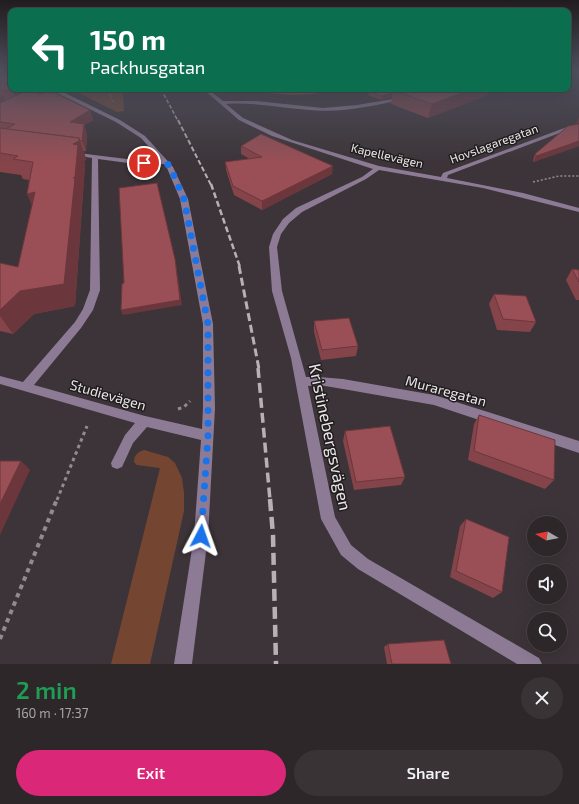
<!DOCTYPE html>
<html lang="en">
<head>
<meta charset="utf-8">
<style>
	body { margin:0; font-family:"Exo 2",sans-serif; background:#393336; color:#f1f3f6; height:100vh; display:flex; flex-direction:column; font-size:15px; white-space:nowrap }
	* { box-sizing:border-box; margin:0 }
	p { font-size:13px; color:#a7a5a8 }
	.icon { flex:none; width:22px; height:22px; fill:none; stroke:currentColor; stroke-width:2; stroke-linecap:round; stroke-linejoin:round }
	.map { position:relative; height:664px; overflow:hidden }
	.drawer { display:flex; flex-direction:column; background:#2d272a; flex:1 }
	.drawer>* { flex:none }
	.hud { position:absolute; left:8px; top:8px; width:563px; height:84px; border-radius:8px; box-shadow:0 4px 16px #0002,0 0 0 1px #484447; background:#0b6e4f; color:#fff; overflow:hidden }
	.needle { width:26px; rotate:279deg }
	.fabs { position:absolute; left:527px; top:516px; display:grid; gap:8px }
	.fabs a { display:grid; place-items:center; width:40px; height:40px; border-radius:50%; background:#2d272a; box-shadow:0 4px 16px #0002,0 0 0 1px #484447; font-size:20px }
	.pin { position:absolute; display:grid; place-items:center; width:34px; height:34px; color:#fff; margin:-17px; border:2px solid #fff; border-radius:50%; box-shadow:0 1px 4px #0007 }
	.me { position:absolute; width:44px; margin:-22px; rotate:4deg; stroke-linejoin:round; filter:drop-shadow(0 0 3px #0008) }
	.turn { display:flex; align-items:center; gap:14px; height:84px; padding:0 16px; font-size:18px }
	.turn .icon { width:52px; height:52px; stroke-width:2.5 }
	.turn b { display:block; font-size:28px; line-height:34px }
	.round { display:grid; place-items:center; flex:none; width:42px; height:42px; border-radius:21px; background:#393336 }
	.headline { display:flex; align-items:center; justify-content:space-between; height:68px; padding:0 16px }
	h1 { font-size:24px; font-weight:600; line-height:30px; color:#1e9e55 }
	.cta { display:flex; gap:8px; margin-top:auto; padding:8px 16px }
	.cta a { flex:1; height:46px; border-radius:24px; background:#db2777; color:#fff; font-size:16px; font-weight:600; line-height:46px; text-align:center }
	.cta a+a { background:#393336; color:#f1f3f6 }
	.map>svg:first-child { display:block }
	.green { fill:#744631 }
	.forest { fill:#955434 }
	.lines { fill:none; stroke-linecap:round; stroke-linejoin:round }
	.path-far3 { stroke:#928b8e; stroke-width:1; stroke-dasharray:1.5 1.5; stroke-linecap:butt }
	.path-far2 { stroke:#928b8e; stroke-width:1.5; stroke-dasharray:2 2; stroke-linecap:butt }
	.path-far1 { stroke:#928b8e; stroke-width:3; stroke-dasharray:3.5 3.5; stroke-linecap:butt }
	.path { stroke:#928b8e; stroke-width:4; stroke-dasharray:4.5 4.5; stroke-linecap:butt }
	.minor { fill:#8d7b96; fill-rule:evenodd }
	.rail-far5 { stroke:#b7b1b4; stroke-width:1.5; stroke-dasharray:4 2; stroke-linecap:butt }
	.rail-far4 { stroke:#b7b1b4; stroke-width:2; stroke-dasharray:5 2.5; stroke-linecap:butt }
	.rail-far3 { stroke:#b7b1b4; stroke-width:2.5; stroke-dasharray:6 3; stroke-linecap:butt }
	.rail-far2 { stroke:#b7b1b4; stroke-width:3; stroke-dasharray:8 4; stroke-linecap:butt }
	.rail-far1 { stroke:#b7b1b4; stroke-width:3.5; stroke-dasharray:10 5; stroke-linecap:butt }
	.rail { stroke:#b7b1b4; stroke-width:4.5; stroke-dasharray:12 6; stroke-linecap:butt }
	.wall { fill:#844449 }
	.shaded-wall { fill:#6b373c }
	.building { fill:#994f55; stroke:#6b373c }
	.route { stroke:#1a73e8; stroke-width:7; stroke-dasharray:0 12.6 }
	.labels { text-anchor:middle; stroke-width:3; stroke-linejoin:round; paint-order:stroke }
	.far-street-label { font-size:12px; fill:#eae5e7; stroke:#211d1f }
	.street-label { font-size:14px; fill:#eae5e7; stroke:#211d1f }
	.near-street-label { font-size:17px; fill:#eae5e7; stroke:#211d1f }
</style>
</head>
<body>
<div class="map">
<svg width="579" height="664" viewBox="0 0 579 664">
	<rect width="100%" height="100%" fill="#3c3438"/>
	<g class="green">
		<path d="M71 89H123L124 111 117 112Z"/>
		<path d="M144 450 168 457 175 463 182 478 184 493V511L150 664H111L160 468 137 465 134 462C134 455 138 452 144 450Z"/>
	</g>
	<path class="forest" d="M242 89H338C308 98 273 95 242 89Z"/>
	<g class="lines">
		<path class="path-far3" d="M110 89V96L113 102"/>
		<path class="path-far2" d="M533 182 559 176H579"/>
		<g class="path-far1">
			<path d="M178 409 184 407 190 401"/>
			<path d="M57 500 87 426"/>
		</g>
		<path class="path" d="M0 639 57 499"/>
		<g class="minor">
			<path d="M42 89H48L29 100 25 99Z"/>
			<path d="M203 89H208L223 101H256L323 108 357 105 405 97V99C374 106 341 113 310 110 282 108 254 102 226 104L243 118 292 140 379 166 441 177 443 173 567 127 579 124V128L570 129 448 175 447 178 523 193 579 208V212L483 188 379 170 366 179 302 212 289 223 281 234 277 247 282 291 306 377H319L343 379 434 395 579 441V453L434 405 343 389 319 385 308 386 335 517 351 545 368 559 539 658 542 664H517L358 569 341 555 321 519 291 358 272 291 269 247 273 234 283 219 296 208 362 177 373 169 272 136 239 120Z"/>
			<path d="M57 91H61L120 120 145 136 173 167 188 199 213 324 215 408 208 536 192 664H174L194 536 201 440 147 427 133 443 122 467 117 469 112 467 111 463 125 435 135 423 0 384V376L23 382 75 322 83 309 90 290 92 158 70 154V152L143 161 161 160 141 138 116 122 57 93ZM98 159 143 165 164 164 167 168 180 199 203 324V408L202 429 145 416 34 385 81 328 93 310 100 290Z"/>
		</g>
		<path class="rail-far5" d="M161 89 178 121"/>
		<path class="rail-far4" d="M178 120 211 185"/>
		<path class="rail-far3" d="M211 184 240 267"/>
		<path class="rail-far2" d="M239 266 259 369"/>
		<path class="rail-far1" d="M258 368 270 500"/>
		<path class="rail" d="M270 499 273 535 276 664"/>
	</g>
	<g class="wall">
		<path d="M0 72 25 89 26 91 39 94 90 110 93 120 84 125 87 134 86 151H83L86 158V160L84 161 85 165 75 306 34 314 13 334 0 331V263L18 267 32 205 27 194 29 180 23 179 21 175 0 172Z"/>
		<path d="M376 89H489L487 95 428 118 391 104 392 97 381 100 368 95 369 91Z"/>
		<path d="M579 124V146L533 162V160L535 154Z"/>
		<path d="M241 146 332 174 262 210 234 195 226 170 225 162 250 159 241 154Z"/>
		<path d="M572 269 579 270V300H576L566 280Z"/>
		<path d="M494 294 536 322 530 332 497 330 489 304Z"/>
		<path d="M314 321 358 346 356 356 321 360 314 332Z"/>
		<path d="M479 415 554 480 545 489 468 460 474 424Z"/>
		<path d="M345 431 405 477 401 485 354 490 343 441Z"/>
		<path d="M466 519 502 592 493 598 450 577 460 526Z"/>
		<path d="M388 644 451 664H387L384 647Z"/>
	</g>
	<g class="shaded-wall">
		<path d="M17 89H25L28 95 17 100 13 91Z"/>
		<path d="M472 89H489L487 95 428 118 432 104Z"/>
		<path d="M393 93 392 97 381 100V96Z"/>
		<path d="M3 95 7 105 0 108V97Z"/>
		<path d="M90 110 93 120 84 125 87 134 86 151 82 141 70 122Z"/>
		<path d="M579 117V123H576Z"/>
		<path d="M79 138 86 158V160L84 161 85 165 75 306 34 314 13 334 0 316V310L73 178V144Z"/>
		<path d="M579 141V146L533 162 536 156Z"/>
		<path d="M333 166 332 174 262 210V201Z"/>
		<path d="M157 183 176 264 182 305 123 315 121 310Z"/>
		<path d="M35 192 37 215 27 194Z"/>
		<path d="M21 461 30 470 0 535V504Z"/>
	</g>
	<g class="building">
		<path d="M0 72 11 78V89H17L13 91 0 90Z"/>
		<path d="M30 89 39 94 51 91 90 110 70 122 84 124 82 141 79 140V138L6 129 15 124 0 122V103Z"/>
		<path d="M376 89H397L393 90V93L381 96 369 91Z"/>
		<path d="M397 89H472L432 104 393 90Z"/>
		<path d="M579 124V141L536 156 535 154 568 126Z"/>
		<path d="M0 128 79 138V141L73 144 78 145 75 177 73 178H75L64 284 20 291 0 310V263L18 267 35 192 27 194 33 162 13 159 18 156 0 153Z"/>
		<path d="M261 134 333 166 262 201 233 186 225 162 262 157 241 146Z"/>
		<path d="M157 183 175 259 180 300 121 310 122 284 124 283 119 188Z"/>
		<path d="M572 269 579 270V282Z"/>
		<path d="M494 294 526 296 536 322 503 319Z"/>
		<path d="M349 318 358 346 322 350 314 321Z"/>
		<path d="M479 415 555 440 554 480 474 451Z"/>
		<path d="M390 426 405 477 356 482 345 431Z"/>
		<path d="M0 461H21L0 504Z"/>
		<path d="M466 519 509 537 502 592 456 571Z"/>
		<path d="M444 640 451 664H392L388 644Z"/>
	</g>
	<linearGradient id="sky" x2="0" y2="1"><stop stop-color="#211d1f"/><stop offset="0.43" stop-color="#50505e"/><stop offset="1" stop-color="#50505e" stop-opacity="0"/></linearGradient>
	<rect width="579" height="163" fill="url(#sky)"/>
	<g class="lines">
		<path class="route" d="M144 163 166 162 170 167 184 199 208 324V436L201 536"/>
	</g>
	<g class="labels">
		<g class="far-street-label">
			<text transform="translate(494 144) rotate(-20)" y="4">Hovslagaregatan</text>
			<text transform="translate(387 156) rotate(13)" y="4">Kapellevägen</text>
		</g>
		<g class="street-label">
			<text transform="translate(446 391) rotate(15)" y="5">Muraregatan</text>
			<text transform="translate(108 395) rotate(16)" y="5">Studievägen</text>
		</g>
		<g class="near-street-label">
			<text transform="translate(330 437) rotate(78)" y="6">Kristinebergsvägen</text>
		</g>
	</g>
</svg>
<div class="fabs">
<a><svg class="needle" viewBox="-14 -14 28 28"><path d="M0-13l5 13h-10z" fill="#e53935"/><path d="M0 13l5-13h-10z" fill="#a7a5a8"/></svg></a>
<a><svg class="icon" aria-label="sound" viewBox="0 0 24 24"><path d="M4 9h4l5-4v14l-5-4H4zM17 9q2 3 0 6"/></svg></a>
<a><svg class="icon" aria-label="search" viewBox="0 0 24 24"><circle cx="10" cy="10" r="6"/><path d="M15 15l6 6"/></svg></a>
</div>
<div class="pin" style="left:144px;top:163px;background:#d93025"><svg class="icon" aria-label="arrive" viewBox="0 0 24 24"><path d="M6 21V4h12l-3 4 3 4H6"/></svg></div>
<svg class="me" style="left:201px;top:536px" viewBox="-20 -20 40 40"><path d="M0-17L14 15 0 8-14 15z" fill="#1a73e8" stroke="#fff" stroke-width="4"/></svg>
<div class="hud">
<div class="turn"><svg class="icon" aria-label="left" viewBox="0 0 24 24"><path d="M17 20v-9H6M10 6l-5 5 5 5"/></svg><div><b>150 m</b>Packhusgatan</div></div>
</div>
</div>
<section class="drawer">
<div class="headline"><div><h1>2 min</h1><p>160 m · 17:37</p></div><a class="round"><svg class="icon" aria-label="close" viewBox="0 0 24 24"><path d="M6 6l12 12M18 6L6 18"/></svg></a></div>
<div class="cta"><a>Exit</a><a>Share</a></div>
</section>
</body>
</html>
